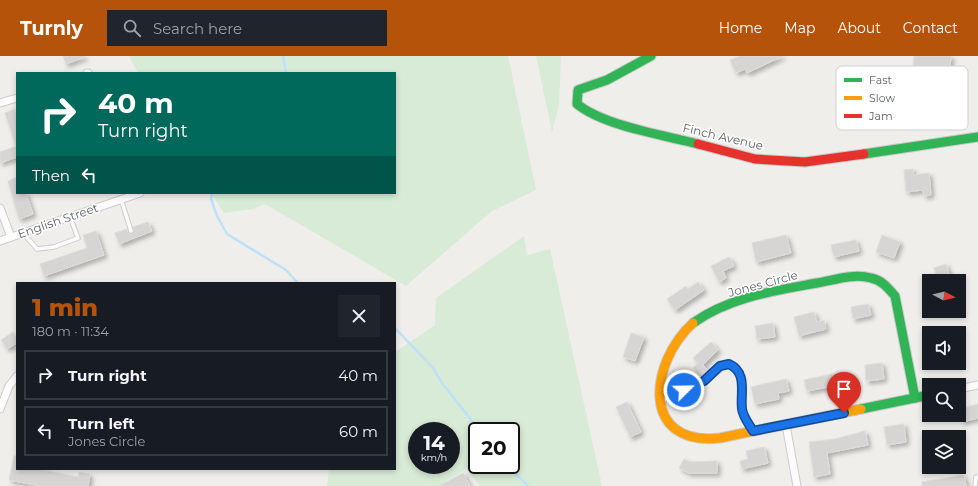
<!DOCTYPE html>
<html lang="en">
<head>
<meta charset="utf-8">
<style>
	body { margin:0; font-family:Montserrat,sans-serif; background:#20242c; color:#f1f3f6; height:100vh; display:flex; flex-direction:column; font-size:15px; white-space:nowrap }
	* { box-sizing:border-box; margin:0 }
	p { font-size:13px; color:#9ea1a6 }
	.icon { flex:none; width:22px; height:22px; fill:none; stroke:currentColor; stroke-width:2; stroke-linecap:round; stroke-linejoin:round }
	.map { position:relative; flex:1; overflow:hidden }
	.side { position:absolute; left:16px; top:226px; width:380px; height:188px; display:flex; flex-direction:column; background:#171b24; border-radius:0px; box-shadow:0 2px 6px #0003 }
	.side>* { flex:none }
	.hud { position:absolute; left:16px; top:16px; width:380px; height:122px; border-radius:0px; box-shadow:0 2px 6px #0003; background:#00695c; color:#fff; overflow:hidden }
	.needle { width:26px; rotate:97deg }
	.buttons { position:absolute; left:922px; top:218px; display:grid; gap:8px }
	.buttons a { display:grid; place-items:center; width:44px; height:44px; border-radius:0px; background:#171b24; box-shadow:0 2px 6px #0003; font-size:20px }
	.speed { position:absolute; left:408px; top:366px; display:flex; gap:8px; font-size:20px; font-weight:700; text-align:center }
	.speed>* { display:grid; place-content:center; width:52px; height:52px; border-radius:50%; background:#171b24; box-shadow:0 2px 6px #0003; line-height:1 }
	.speed small { font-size:10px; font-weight:400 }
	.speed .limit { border:2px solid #111; border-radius:6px; background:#fff; color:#111 }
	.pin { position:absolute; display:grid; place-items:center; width:34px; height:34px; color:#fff; margin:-41px -17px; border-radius:50% 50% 50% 0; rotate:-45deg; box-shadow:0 0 4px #0007 }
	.pin .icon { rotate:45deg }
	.me { position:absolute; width:44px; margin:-22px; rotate:67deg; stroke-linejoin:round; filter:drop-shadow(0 0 3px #0008) }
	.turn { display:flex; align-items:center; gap:14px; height:84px; padding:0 16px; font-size:18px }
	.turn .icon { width:52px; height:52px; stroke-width:2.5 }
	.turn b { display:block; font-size:28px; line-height:34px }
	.then { display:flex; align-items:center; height:38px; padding:0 16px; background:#0003; gap:8px; font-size:15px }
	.round { display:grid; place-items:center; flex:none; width:42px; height:42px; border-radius:0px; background:#20242c }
	.headline { display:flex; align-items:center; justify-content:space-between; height:68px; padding:0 16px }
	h1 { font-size:24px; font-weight:800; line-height:30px; color:#b45309 }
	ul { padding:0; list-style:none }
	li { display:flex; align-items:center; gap:12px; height:50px; margin:0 8px 6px; padding:0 8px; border:2px solid #363941; border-radius:0px }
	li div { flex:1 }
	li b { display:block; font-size:15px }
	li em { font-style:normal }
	header { display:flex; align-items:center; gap:24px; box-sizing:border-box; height:56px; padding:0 20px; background:#b45309; color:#fff }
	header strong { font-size:19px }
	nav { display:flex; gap:22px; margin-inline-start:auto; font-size:14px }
	.search { width:280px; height:36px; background:#20242c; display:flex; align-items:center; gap:10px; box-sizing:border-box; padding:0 14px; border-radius:0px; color:#9ea1a6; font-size:15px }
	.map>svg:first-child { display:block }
	.green { fill:#d8ebd6; fill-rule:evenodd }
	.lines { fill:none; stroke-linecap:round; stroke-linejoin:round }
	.stream { stroke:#bfe0f9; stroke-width:2.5 }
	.building { fill:#d6d5d3; stroke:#deddd9; filter:url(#shadow) }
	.lane-casing { stroke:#cbcccc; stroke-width:5.5 }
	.street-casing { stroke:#cbcccc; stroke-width:9 }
	.fast-casing { stroke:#cacacb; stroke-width:11 }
	.slow-casing { stroke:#cacacb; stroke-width:11 }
	.jam-casing { stroke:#cacacb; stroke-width:11 }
	.lane { stroke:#fdfcfc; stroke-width:3.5 }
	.street { stroke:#fdfcfc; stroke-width:7 }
	.fast { stroke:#30b455; stroke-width:9 }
	.slow { stroke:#ff9f0a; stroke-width:9 }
	.jam { stroke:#e5322d; stroke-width:9 }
	.route-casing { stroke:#114b97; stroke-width:10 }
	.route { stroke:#1a73e8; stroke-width:7 }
	.labels { text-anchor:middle; stroke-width:3; stroke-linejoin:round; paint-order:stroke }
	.street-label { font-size:12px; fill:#5f6368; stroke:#fff }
	.key { fill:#fff; stroke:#cfd0d2; stroke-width:1 }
	.key-label { font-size:11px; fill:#5f6368 }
</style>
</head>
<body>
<header>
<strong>Turnly</strong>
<div class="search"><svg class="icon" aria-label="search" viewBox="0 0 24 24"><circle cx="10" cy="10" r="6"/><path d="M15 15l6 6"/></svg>Search here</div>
<nav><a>Home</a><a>Map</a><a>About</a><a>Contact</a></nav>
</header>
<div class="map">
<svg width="978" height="430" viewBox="0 0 978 430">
	<defs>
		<filter id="shadow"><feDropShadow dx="3" dy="3" stdDeviation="2" flood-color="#0004"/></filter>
	</defs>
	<rect width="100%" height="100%" fill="#efeeea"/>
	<g class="green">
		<path d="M129 0H508L536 134 492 155 406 230 265 148 253 153 224 157 211 137H395V17H138Z"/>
		<path d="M536 0H561L559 50 552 76Z"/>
		<path d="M524 180 527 199 550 193 602 430H480L466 413 439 430H327L329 413H395V296L435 269 436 242ZM417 375H451V409H417ZM477 375H511V409H477Z"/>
	</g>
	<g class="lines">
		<g class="stream">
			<path d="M283 0 286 17"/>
			<path d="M212 137 211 143 217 160 227 178 286 214 298 227"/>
			<path d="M395 272 433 312 442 327 480 375"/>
			<path d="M507 409 528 430"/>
		</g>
	</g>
	<g class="building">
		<path d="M63 0H85V1L66 8Z"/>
		<path d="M740 0H783L747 17 745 13 736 17 730 4Z"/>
		<path d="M914 0H951L949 23 912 19Z"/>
		<path d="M15 53 17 59 16 90 5 57Z"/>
		<path d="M17 90V101L0 107V96Z"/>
		<path d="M913 113V119L929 117 931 139 924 140 923 134 906 136 904 114Z"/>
		<path d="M17 121V137H26L33 158 19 163 8 125Z"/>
		<path d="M148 166 152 175 119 188 115 177 127 173 129 178H132L134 175 133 171Z"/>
		<path d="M96 175 104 199 44 220 40 208 87 192 83 179Z"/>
		<path d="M786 179 791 197 756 206 752 187Z"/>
		<path d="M882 179 900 186 894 202 876 196Z"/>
		<path d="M856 184 859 195 834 201 831 189Z"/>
		<path d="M729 201 734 210 723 215 726 222 719 226 711 210Z"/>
		<path d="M946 208 951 225H938L934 212Z"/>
		<path d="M698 226 704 234 675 254 667 243 686 230 688 233Z"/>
		<path d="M868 248 871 259 853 263 851 251Z"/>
		<path d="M814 256 817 266 824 264 826 273 799 280 794 261Z"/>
		<path d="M773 267 775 281 757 283 755 270Z"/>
		<path d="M13 276 17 282V287L7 293 1 284Z"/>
		<path d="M631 277 644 281 635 305 623 301Z"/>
		<path d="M711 286 718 294 703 309 709 315 702 322 693 312 698 307 693 302Z"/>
		<path d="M882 307 884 323 866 325 865 309Z"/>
		<path d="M832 318 834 330 807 335 804 324Z"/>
		<path d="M786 323 789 335 778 337 779 343 755 348 751 331Z"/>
		<path d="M627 346 641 376 630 381 616 351Z"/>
		<path d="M978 348V362L962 366 959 353Z"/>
		<path d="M904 368 906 386 887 389 884 371Z"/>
		<path d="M865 375 868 389 827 397 830 418 814 421 809 386 835 383Z"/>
		<path d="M764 391 768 407 742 413 740 405 748 403 746 395Z"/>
		<path d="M14 400H17V413H39L78 421 79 416 90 418 88 430H41L9 424Z"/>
		<path d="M684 403 690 406 717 405V417H689L679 412Z"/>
		<path d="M463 417 470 430H439Z"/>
		<path d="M964 419 966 430H922V426Z"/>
	</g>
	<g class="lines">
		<defs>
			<g id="lane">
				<path d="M121 143 131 175"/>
				<path d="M23 177 37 193 54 191 78 182 70 161"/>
				<path d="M661 346 704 325 723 308H731C747 319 741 335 742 351 743 360 749 367 753 374"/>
				<path d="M975 430 976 421H978"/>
			</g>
			<g id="street">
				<path d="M87 17H88"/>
				<path d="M0 47 17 42"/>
				<path d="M0 152 11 181"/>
				<path d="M0 185 140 137"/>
				<path d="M959 333 978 329"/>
				<path d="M0 353 9 330 17 320"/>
				<path d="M786 369 797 430"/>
			</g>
			<g id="fast">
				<path d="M651 0 607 24 578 34 577 48C604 70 664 79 698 88"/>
				<path d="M864 98 978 81"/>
				<path d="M693 267C730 241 773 235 817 227 834 224 854 217 871 222 882 224 888 232 895 240L915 342"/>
				<path d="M861 353 929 339"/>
			</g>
			<path id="slow" d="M693 267C649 307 640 391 720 382L861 353"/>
			<path id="jam" d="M698 88 755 103 805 106 864 98"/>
		</defs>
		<use href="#lane" class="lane-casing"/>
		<use href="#street" class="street-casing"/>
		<use href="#fast" class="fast-casing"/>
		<use href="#slow" class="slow-casing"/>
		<use href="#jam" class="jam-casing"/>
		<use href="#lane" class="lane"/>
		<use href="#street" class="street"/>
		<use href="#fast" class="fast"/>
		<use href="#slow" class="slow"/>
		<use href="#jam" class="jam"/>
	</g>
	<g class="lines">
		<defs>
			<path id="route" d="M684 334 704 325 720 310 729 308C748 317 740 337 742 353 743 361 749 368 753 375L844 357"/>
		</defs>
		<use href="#route" class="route-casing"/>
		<use href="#route" class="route"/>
	</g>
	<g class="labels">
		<g class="street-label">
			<text transform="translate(723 81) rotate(13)" y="4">Finch Avenue</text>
			<text transform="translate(58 165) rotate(-19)" y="4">English Street</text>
			<text transform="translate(763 228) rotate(-15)" y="4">Jones Circle</text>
		</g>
	</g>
	<rect x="836" y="10" width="132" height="64" rx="6" class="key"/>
	<rect x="844" y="22" width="18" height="4" fill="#30b455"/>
	<rect x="844" y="40" width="18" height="4" fill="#ff9f0a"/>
	<rect x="844" y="58" width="18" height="4" fill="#e5322d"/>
	<g class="key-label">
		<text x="869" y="28">Fast</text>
		<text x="869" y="46">Slow</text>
		<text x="869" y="64">Jam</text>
	</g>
</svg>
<div class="buttons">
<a><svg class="needle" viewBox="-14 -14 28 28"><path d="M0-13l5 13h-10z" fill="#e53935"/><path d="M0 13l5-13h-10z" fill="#9ea1a6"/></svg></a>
<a><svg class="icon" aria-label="sound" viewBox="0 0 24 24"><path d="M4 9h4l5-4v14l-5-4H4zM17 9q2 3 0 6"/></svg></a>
<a><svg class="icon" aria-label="search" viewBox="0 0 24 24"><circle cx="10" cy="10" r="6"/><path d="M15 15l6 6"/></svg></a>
<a><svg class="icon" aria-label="layers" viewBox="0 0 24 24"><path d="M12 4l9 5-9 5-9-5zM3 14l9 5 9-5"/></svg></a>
</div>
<div class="speed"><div>14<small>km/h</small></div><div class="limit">20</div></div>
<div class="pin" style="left:844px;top:357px;background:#d93025"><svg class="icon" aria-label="arrive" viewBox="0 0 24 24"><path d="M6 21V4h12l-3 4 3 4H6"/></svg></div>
<svg class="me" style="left:684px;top:334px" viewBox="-20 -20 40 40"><circle r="17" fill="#1a73e8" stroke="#fff" stroke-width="3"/><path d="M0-11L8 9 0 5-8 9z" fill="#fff"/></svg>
<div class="hud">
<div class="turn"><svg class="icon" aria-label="right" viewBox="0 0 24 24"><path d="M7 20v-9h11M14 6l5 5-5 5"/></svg><div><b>40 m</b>Turn right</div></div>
<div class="then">Then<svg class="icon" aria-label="left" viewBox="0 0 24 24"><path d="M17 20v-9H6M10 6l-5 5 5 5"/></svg></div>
</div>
<section class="side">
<div class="headline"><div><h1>1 min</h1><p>180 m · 11:34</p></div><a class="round"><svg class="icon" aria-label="close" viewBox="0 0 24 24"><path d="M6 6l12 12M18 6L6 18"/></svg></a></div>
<ul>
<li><svg class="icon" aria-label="right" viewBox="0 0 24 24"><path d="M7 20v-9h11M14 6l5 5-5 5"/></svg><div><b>Turn right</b></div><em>40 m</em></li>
<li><svg class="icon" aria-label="left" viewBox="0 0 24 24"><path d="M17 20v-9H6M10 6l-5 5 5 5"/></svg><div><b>Turn left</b><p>Jones Circle</p></div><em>60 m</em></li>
</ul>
</section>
</div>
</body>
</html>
